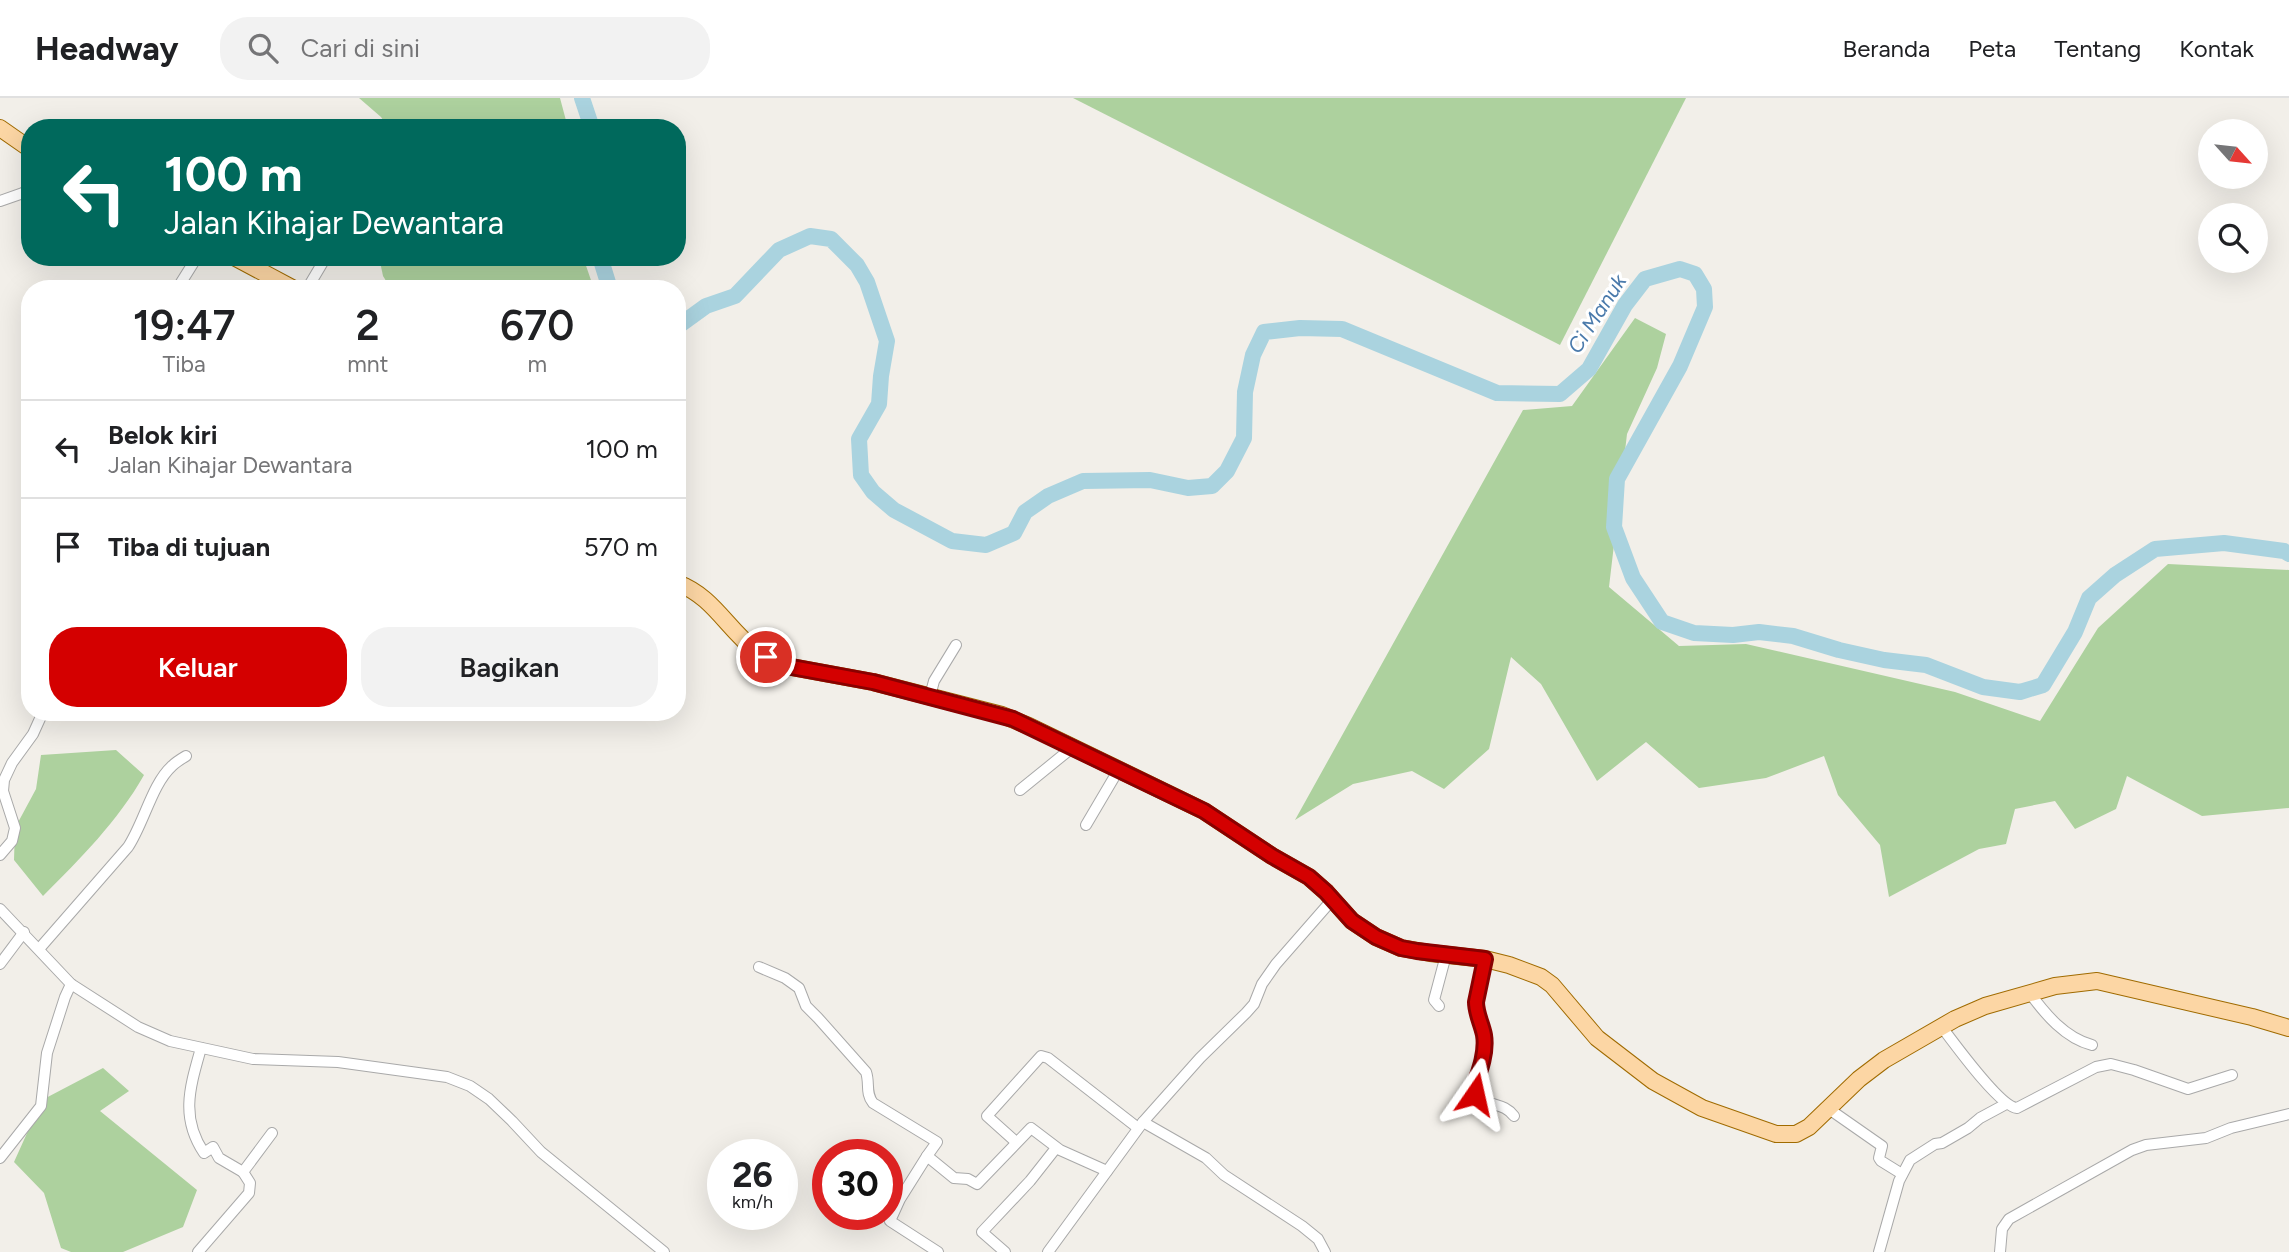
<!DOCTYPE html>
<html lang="id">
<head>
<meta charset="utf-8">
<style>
	body { margin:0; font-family:Figtree,sans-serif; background:#f2f2f2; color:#202124; height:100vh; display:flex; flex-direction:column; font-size:26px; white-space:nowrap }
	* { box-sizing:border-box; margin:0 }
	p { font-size:23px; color:#757577 }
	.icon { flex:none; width:38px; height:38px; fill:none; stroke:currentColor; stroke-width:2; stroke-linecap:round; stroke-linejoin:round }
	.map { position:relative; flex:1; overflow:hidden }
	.panel { position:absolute; left:21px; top:182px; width:665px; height:441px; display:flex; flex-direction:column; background:#fff; border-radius:28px; box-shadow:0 7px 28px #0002 }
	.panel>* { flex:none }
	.guide { position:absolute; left:21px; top:21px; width:665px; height:147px; border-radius:28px; box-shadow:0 7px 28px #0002; background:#00695c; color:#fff; overflow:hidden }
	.needle { width:46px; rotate:117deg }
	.fabs { position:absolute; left:2198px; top:21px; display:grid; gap:14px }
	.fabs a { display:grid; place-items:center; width:70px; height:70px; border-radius:50%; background:#fff; box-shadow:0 7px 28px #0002; font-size:35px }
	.speed { position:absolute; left:707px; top:1041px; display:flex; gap:14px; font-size:35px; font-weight:700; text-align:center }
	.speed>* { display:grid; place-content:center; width:91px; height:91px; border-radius:50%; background:#fff; box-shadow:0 7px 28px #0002; line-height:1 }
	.speed small { font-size:18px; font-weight:400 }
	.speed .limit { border:10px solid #d22; background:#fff; color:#111 }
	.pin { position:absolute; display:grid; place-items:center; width:60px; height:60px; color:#fff; margin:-30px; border:4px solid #fff; border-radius:50%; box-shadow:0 2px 7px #0007 }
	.me { position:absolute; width:77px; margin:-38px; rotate:11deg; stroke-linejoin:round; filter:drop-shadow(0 0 5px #0008) }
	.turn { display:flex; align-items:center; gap:24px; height:147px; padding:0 28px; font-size:32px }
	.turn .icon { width:91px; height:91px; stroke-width:2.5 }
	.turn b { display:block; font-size:49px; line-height:60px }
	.eta { display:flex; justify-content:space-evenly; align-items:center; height:119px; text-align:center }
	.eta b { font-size:42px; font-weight:600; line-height:49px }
	.cta { display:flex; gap:14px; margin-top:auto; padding:14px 28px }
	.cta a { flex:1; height:80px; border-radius:28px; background:#d40000; color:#fff; font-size:28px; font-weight:600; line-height:80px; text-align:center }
	.cta a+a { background:#f2f2f2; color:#202124 }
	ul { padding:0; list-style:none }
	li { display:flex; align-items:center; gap:21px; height:98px; padding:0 28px; border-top:2px solid #e0e0e0 }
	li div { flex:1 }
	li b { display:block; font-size:26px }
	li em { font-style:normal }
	header { display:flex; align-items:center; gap:42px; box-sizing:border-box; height:98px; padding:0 35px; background:#fff; border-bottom:2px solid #e0e0e0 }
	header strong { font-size:33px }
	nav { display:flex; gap:38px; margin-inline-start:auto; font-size:24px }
	.search { width:490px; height:63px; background:#f2f2f2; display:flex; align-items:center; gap:18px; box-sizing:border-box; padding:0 24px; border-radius:28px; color:#757577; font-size:26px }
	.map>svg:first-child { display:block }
	.forest { fill:#add19e }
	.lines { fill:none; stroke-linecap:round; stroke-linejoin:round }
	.river { stroke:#aad3df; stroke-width:16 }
	.street-casing { stroke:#a9a9a9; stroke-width:12 }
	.primary-casing { stroke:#a06b00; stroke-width:18 }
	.street { stroke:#fff; stroke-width:10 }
	.primary { stroke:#fcd6a4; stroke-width:16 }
	.route-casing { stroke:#8a0000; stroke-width:18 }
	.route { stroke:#d40000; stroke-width:12 }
	.labels { text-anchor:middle; stroke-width:6; stroke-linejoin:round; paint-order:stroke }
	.water-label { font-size:21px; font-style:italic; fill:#4a7aab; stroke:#fff }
</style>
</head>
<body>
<header>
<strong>Headway</strong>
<div class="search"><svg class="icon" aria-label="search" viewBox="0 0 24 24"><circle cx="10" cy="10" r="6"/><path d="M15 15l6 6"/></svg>Cari di sini</div>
<nav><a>Beranda</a><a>Peta</a><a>Tentang</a><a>Kontak</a></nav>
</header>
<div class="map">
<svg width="2289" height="1154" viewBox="0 0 2289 1154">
	<rect width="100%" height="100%" fill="#f2efe9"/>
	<g class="forest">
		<path d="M359 0H560L568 30H388L381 19Z"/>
		<path d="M1073 0H1686L1560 247Z"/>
		<path d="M379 159H583L594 191H391L383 178Z"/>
		<path d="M1635 220 1666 236 1657 270 1627 336 1609 489 1679 548 1746 546 1955 594 2040 623 2098 530 2168 466 2289 472V710L2202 718 2127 678 2116 711 2075 731 2055 703 2015 711 2006 746 1979 751 1889 799 1880 747 1838 697 1824 658 1766 680 1699 690 1646 644 1597 683 1541 586 1511 559 1489 651 1444 691 1412 673 1353 686 1295 722 1523 312 1572 308Z"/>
		<path d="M116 652 144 677C118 723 80 761 43 798L14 762 15 730 36 691 41 657Z"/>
		<path d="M103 970 129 993 100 1013 197 1092 183 1129 123 1154H71L61 1150 44 1095 14 1064 42 1002Z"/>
	</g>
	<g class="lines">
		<g class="river">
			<path d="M582 0 592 30"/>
			<path d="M600 159 610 191"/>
			<path d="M677 229 706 208 735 198 779 152 810 138 831 141 857 167 867 184 887 243 881 278 879 306 859 341 861 377 873 394 894 412 952 443 986 447 1014 435 1025 414 1048 398 1083 383 1150 382 1188 390 1212 388 1227 373 1244 340 1245 294 1253 257 1264 234 1300 230 1342 231 1497 295 1560 296 1589 271 1625 207 1645 181 1680 171 1695 176 1704 191 1705 209 1680 268 1617 381 1614 429 1633 480 1662 524 1694 535 1733 537 1759 534 1793 538 1839 552 1884 562 1926 567 1983 589 2020 594 2043 587 2075 534 2089 500 2115 477 2155 451 2224 445 2284 453 2289 456"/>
		</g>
		<defs>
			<g id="street">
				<path d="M0 103 23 95 30 90"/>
				<path d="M177 191 197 159"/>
				<path d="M307 191 326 159"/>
				<path d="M930 598 934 583 956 547"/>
				<path d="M1020 692 1073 649"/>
				<path d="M1086 727 1119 671"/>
				<path d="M0 757 12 743 15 730 3 693 4 682 12 665 33 636 43 614"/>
				<path d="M0 811 71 886 138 929 170 943 253 961 338 964 447 979 470 988 489 1001 512 1023 541 1054 664 1154"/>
				<path d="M39 851 128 749C144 725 152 686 172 668 176 664 181 661 186 658"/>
				<path d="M1485 861 1476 911 1484 936V946L1478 978 1473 992C1485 1011 1502 1002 1514 1018"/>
				<path d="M0 866 24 834"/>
				<path d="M759 869 785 880 799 890 806 908 818 920 866 974C870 985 865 995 873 1005L937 1044 927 1058"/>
				<path d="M2029 894C2045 916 2065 940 2092 947"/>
				<path d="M1439 908 1434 902 1446 857"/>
				<path d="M1941 928C1954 945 2000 1009 2017 1010L2096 969 2111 966 2134 972 2188 991 2232 977"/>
				<path d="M201 950C190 989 180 1019 204 1055L213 1049 219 1060 243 1074 272 1035"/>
				<path d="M1829 1011 1882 1048 1879 1060 1881 1063 1902 1076"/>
				<path d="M1143 1024 1206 1060 1224 1077 1302 1128 1318 1141 1325 1154"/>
				<path d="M1016 1044 987 1018 1041 958 1048 960 1138 1030"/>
				<path d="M0 1060 41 1008 47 955 65 899 71 886"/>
				<path d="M198 1154 249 1095 250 1085 243 1074"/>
				<path d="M938 1154 890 1123 900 1101 927 1058 954 1080 968 1081 977 1086 1031 1030 1060 1052 1107 1073"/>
				<path d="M1005 1154 982 1134 1030 1083 1056 1050"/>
				<path d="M1048 1154 1143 1024 1200 960 1246 915 1254 906 1262 886 1276 866 1332 802"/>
				<path d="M1879 1154 1899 1083 1910 1062 1935 1046 1942 1045 1968 1030 1980 1020 2006 1006"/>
				<path d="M2000 1154 2002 1131 2009 1121 2132 1052 2146 1047 2206 1040 2231 1030 2289 1016"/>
			</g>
			<g id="primary">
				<path d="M0 30 30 51"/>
				<path d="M234 159 294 191"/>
				<path d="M677 485C713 498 727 531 756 553 765 560 776 564 786 568L873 584 1002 617 1029 628 1204 713 1272 758 1309 779 1326 794 1352 823 1376 839 1401 850 1430 855 1485 861 1509 867 1541 879 1552 887 1597 940 1653 983 1702 1010 1776 1036H1796L1809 1029 1859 981 1884 962 1955 921 1985 908 2055 888 2097 883 2252 919 2289 930"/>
			</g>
		</defs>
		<use href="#street" class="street-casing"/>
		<use href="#primary" class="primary-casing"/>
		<use href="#street" class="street"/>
		<use href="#primary" class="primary"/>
	</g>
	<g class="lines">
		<defs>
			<path id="route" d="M766 559 786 568 873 584 1013 621 1204 713 1272 758 1309 779 1326 794 1352 823 1376 839 1401 850 1417 853 1485 861 1476 904C1476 916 1482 926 1484 937 1487 955 1479 975 1473 992L1475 996"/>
		</defs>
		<use href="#route" class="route-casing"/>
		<use href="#route" class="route"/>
	</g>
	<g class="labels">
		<g class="water-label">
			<text transform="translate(1597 216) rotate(-57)" y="7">Ci Manuk</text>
		</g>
	</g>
</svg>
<div class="fabs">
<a><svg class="needle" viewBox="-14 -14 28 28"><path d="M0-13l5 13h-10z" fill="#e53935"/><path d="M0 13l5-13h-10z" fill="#757577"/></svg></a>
<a><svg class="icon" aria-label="search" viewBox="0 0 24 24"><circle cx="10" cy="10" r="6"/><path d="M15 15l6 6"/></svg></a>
</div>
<div class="speed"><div>26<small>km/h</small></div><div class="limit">30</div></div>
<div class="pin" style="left:766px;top:559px;background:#d93025"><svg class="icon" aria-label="arrive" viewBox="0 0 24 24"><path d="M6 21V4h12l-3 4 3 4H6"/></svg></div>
<svg class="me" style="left:1475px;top:996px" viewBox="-20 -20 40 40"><path d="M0-17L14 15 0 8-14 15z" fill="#d40000" stroke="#fff" stroke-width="4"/></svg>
<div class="guide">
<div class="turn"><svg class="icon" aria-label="left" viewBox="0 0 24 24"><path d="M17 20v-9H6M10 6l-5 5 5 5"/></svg><div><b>100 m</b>Jalan Kihajar Dewantara</div></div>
</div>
<section class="panel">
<div class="eta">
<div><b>19:47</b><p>Tiba</p></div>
<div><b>2</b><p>mnt</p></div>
<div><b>670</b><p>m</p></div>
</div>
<ul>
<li><svg class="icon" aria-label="left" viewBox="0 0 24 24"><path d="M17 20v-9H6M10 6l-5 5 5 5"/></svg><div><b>Belok kiri</b><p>Jalan Kihajar Dewantara</p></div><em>100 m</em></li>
<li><svg class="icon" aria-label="arrive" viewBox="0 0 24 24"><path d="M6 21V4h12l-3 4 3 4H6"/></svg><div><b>Tiba di tujuan</b></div><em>570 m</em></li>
</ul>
<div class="cta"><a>Keluar</a><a>Bagikan</a></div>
</section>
</div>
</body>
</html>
